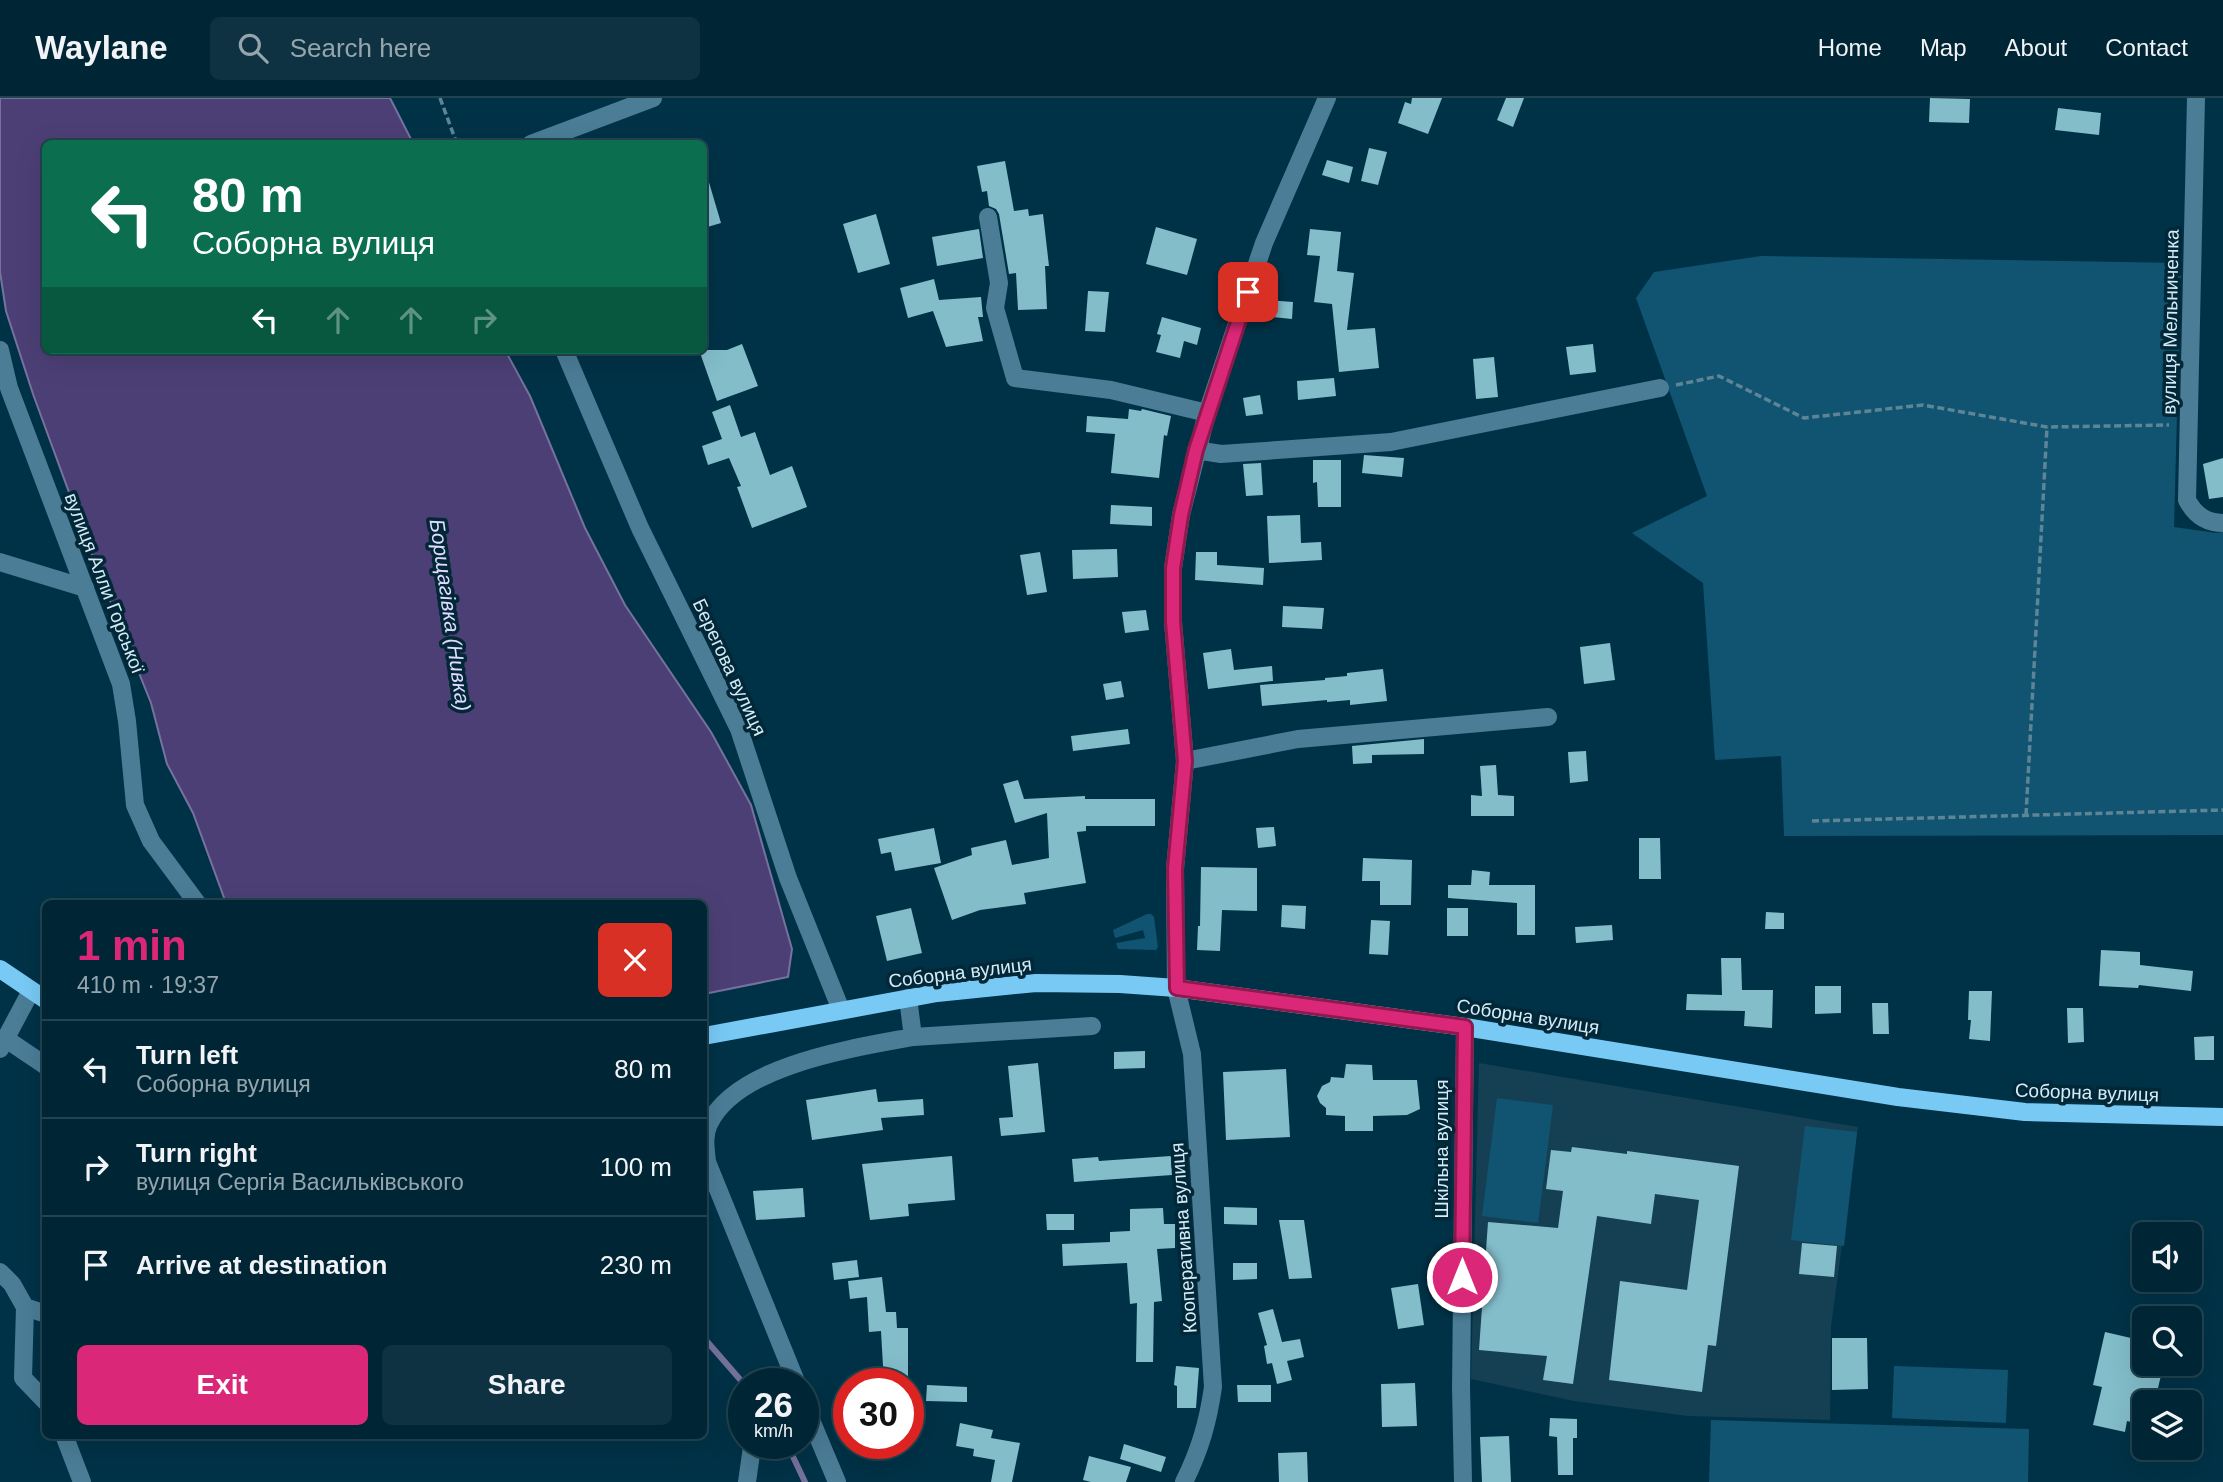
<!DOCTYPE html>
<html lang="en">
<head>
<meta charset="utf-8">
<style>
	body { margin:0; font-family:Arial,sans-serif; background:#0e3241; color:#f1f3f6; height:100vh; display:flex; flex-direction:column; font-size:26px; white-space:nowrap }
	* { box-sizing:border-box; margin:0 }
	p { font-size:23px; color:#95a5ad }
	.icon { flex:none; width:38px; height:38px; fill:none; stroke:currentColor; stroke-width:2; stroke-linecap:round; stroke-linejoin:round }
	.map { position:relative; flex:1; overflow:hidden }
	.drawer { position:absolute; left:42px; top:802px; width:665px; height:539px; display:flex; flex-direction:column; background:#002635; border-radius:10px; box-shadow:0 7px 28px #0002,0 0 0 2px #224350 }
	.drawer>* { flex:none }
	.hud { position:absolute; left:42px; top:42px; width:665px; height:214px; border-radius:10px; box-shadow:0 7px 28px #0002,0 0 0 2px #224350; background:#0b6e4f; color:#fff; overflow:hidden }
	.fabs { position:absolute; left:2132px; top:1124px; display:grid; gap:14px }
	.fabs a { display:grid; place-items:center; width:70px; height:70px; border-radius:10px; background:#002635; box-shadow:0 7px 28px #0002,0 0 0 2px #224350; font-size:35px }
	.speed { position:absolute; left:728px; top:1270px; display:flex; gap:14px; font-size:35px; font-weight:700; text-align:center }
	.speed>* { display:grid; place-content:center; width:91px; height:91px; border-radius:50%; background:#002635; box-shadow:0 7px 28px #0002,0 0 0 2px #224350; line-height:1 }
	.speed small { font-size:18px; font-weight:400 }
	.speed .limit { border:10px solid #d22; background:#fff; color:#111 }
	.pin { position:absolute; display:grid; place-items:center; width:60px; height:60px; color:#fff; margin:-30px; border-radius:14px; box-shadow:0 4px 10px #0006 }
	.me { position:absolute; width:77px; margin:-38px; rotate:0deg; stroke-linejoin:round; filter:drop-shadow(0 0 5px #0008) }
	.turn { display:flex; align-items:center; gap:24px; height:147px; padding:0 35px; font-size:32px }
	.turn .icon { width:91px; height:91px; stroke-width:2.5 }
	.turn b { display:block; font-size:49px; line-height:60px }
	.lanes { display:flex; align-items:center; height:66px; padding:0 35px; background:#0003; justify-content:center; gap:35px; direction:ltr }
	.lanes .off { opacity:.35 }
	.round { display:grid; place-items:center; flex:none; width:74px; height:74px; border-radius:10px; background:#0e3241 }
	.summary { display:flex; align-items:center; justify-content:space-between; height:119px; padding:0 35px }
	h1 { font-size:42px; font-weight:600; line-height:52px; color:#db2777 }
	.primary-button { display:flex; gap:14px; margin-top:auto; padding:14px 35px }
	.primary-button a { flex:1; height:80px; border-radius:10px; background:#db2777; color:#fff; font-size:28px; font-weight:600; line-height:80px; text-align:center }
	.primary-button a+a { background:#0e3241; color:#f1f3f6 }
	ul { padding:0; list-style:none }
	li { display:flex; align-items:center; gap:21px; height:98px; padding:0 35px; border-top:2px solid #224350 }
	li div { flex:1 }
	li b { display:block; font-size:26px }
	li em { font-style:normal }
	header { display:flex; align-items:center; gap:42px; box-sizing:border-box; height:98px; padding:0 35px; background:#002635; border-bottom:2px solid #224350 }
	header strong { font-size:33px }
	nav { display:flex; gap:38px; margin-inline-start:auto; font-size:24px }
	.search { width:490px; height:63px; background:#0e3241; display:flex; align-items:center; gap:18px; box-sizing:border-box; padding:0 24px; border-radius:10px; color:#95a5ad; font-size:26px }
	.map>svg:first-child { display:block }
	.built { fill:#154053 }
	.green { fill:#105471 }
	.water { fill:#4c3f75; stroke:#75739d; stroke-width:2 }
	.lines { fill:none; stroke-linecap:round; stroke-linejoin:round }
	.stream { stroke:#75739d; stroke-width:6 }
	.building { fill:#83bdca }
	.path { stroke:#5e8596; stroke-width:3.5; stroke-dasharray:7 3.5; stroke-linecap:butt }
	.minor { stroke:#4b7d97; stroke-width:18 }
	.major { stroke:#78caf5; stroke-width:18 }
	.route-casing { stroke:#8e194d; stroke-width:18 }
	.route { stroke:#db2777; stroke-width:12 }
	.labels { text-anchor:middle; stroke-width:7; stroke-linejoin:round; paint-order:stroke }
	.street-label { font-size:19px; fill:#d4ecf9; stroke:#022737 }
	.water-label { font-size:21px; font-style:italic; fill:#e1dcff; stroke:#022737 }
</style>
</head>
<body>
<header>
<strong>Waylane</strong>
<div class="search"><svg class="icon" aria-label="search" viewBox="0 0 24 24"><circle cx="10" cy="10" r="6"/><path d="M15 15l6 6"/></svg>Search here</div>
<nav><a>Home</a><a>Map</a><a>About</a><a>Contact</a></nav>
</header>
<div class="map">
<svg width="2223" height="1384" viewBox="0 0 2223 1384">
	<rect width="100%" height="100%" fill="#003247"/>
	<path class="built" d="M1479 965 1858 1029 1831 1228 1830 1322 1688 1318 1574 1303 1471 1281Z"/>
	<g class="green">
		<path d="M1761 158 2181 165 2174 429 2216 435 2223 434V737L1784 738 1781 658 1715 662 1703 485 1632 435 1707 398 1636 200 1654 174Z"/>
		<path d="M1147 816H1151L1154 819 1158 849 1156 852 1118 851 1116 845 1145 840 1143 832 1115 840 1113 832Z"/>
		<path d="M1497 1000 1553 1007 1538 1125 1482 1118Z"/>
		<path d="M1805 1028 1857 1034 1844 1148 1791 1142Z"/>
		<path d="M1894 1268 2008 1272 2006 1325 1892 1320Z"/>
		<path d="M1711 1322 2029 1331 2028 1384H1709Z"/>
	</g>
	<path class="water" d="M0 0H390L413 45 46 46V252H505L530 298 585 430 625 507 711 634 751 707 792 851 788 879 704 896V805H226L193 715 167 666 151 605 96 468 33 296 6 213 0 174Z"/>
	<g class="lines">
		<g class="stream">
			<path d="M704 1240 744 1286"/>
			<path d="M787 1346 805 1384"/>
		</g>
	</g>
	<g class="building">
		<path d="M1412 0H1442L1428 36 1398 25 1405 4 1411 6Z"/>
		<path d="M1506 0H1524L1513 29 1497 22Z"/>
		<path d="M1930 0 1970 1 1969 25 1929 24Z"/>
		<path d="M2058 10 2101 15 2099 37 2055 32Z"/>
		<path d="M1369 50 1387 54 1378 87 1361 83Z"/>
		<path d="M1327 62 1353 69 1349 85 1322 77Z"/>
		<path d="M1005 63 1014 113 1028 111 1029 118 1043 116 1049 168H1045L1047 211 1018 212 1016 175 1009 176 999 116 996 111 989 108 987 93 982 94 977 68Z"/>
		<path d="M708 81 721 125 704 130V82Z"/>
		<path d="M876 116 890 166 858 175 843 126Z"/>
		<path d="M1156 129 1197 141 1187 177 1146 166Z"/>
		<path d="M979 131 983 160 937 168 932 139Z"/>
		<path d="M1310 131 1341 134 1337 173 1354 175 1347 232 1375 230 1379 270 1339 274 1332 206 1314 204 1320 158 1307 157Z"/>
		<path d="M934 181 939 202 981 199 983 219H978L983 243 946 249 933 213 908 220 900 190Z"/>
		<path d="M1088 193 1109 194 1105 234 1085 233Z"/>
		<path d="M1266 202 1293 204 1292 221 1264 218Z"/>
		<path d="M1162 219 1201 230 1197 247 1184 243 1180 260 1156 254 1161 237 1157 236Z"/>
		<path d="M742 246 758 288 717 303 699 252H727Z"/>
		<path d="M1593 246 1596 274 1570 277 1566 249Z"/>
		<path d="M1494 259 1498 299 1476 301 1473 261Z"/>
		<path d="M1334 280 1336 298 1298 302 1297 283Z"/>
		<path d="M1260 297 1263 316 1246 318 1243 300Z"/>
		<path d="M730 307 741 339 755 334 770 377 792 368 807 409 752 430 737 389 741 388 729 360 708 367 702 348 722 341 712 314Z"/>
		<path d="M1129 311 1141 313 1142 311 1171 318 1167 338 1164 337 1159 380 1111 375 1115 336 1086 334 1087 318 1128 321Z"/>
		<path d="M1364 357 1404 360 1402 379 1362 375Z"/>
		<path d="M2223 360V399L2209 401 2203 366Z"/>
		<path d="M1313 362H1341V409H1318L1317 384 1313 385Z"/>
		<path d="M1261 365 1263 397 1246 398 1243 366Z"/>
		<path d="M1111 407 1152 409V428L1110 426Z"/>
		<path d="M1300 417 1301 445 1321 444 1322 462 1269 465 1267 418Z"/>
		<path d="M1117 451 1118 479 1073 481 1072 452Z"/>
		<path d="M1040 454 1047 494 1027 497 1020 457Z"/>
		<path d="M1196 454H1217V467L1264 470 1263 487 1195 482Z"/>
		<path d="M1283 508 1324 510 1322 531 1282 529Z"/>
		<path d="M1146 512 1149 532 1125 535 1122 514Z"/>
		<path d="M1610 545 1615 582 1584 586 1580 549Z"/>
		<path d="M1231 551 1234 572 1272 568 1273 583 1208 591 1203 555Z"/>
		<path d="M1383 571 1387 603 1350 607V602L1327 604V602L1262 608 1260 587 1325 582V580L1347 578V575Z"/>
		<path d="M1121 583 1124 599 1106 602 1103 586Z"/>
		<path d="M1128 631 1130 646 1073 653 1071 638Z"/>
		<path d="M1424 641V656L1372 657V665L1353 666 1352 648Z"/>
		<path d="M1586 653 1588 683 1570 685 1568 654Z"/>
		<path d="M1496 667 1498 697 1514 698V718H1471V697L1482 698 1480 668Z"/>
		<path d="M1018 682 1024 701 1085 698V701H1155V728H1086V733L1077 734 1086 785 1024 795 1026 806 980 812 952 822 934 770 972 757 971 750 1006 742 1012 767 1049 760 1047 715 1015 725 1003 686Z"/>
		<path d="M1274 729 1276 748 1258 750 1256 730Z"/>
		<path d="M934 730 941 765 895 773 891 754 881 756 878 741Z"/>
		<path d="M1639 740H1660L1661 781H1639Z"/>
		<path d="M1363 760 1412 762 1411 807H1380V783H1362Z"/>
		<path d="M1201 769 1257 770V813L1222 812 1220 853 1197 852 1198 828H1200Z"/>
		<path d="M1472 772 1490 774 1489 787H1535V837H1517V805L1448 800V787H1471Z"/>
		<path d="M1282 807 1306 808 1305 831 1281 829Z"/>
		<path d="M911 810 922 855 887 863 876 818Z"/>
		<rect x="1447" y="810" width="21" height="28"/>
		<path d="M1766 814 1784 815V831H1765Z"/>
		<path d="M1371 822 1390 823 1388 857 1369 856Z"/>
		<path d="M1612 827 1613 842 1576 845 1575 829Z"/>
		<path d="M2101 852 2140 854V867L2193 873 2191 893 2139 887 2138 890 2099 888Z"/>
		<path d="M1721 860H1741L1742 892H1773L1772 930 1744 928 1745 913 1686 912 1687 896 1722 897Z"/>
		<path d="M1815 888H1841V915L1815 916Z"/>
		<path d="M1969 893H1992L1990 943 1969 941 1971 922H1968Z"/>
		<path d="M1872 905H1888L1889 936H1873Z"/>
		<path d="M2067 910H2083L2084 944 2068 945Z"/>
		<path d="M2214 938V962H2195L2194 939Z"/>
		<path d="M1145 953V970L1114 971V954Z"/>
		<path d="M1038 965 1045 1034 1001 1038 999 1020 1013 1019 1008 968Z"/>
		<path d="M1346 966 1372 967 1373 982H1417L1420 1011 1407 1017 1373 1018V1033H1345V1018L1326 1017V1010L1320 1005 1317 998 1322 988 1330 984 1331 979 1344 980Z"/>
		<path d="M1286 971 1290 1039 1226 1042 1223 974Z"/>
		<path d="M876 991 878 1004 923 1001 924 1017 881 1020 883 1032 812 1042 806 1002Z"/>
		<path d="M1572 1049 1627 1056V1053L1739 1068 1716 1248 1708 1247 1702 1294 1609 1282 1620 1183 1687 1192 1699 1102 1655 1096 1651 1126 1597 1118 1573 1286 1543 1282 1547 1258 1479 1252 1488 1124 1558 1130 1563 1093 1546 1091 1551 1052 1571 1054Z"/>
		<path d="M952 1058 955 1102 908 1106 909 1118 870 1122 862 1066Z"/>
		<path d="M1171 1058 1172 1077 1074 1084 1072 1061 1098 1059 1099 1063Z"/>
		<path d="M803 1090 805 1119 756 1122 753 1093Z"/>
		<path d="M1224 1109 1257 1110V1127L1224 1126Z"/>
		<path d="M1163 1110 1164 1126H1175V1150L1157 1151 1162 1203 1154 1204 1153 1264H1136L1137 1205 1130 1206 1127 1165 1063 1168 1062 1146 1110 1144V1134L1130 1133V1111Z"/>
		<path d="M1046 1116H1074V1132H1047Z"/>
		<path d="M1279 1122H1304L1312 1180 1289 1181Z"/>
		<path d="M1802 1145 1837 1148 1834 1179 1799 1176Z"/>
		<path d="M857 1162 859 1179 834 1182 832 1165Z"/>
		<path d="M1233 1165H1257V1181L1233 1182Z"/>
		<path d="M882 1179 886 1214H896L897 1230H908V1286H884L881 1233 869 1234 867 1199 850 1201 848 1183Z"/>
		<path d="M1418 1186 1424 1227 1398 1231 1391 1190Z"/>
		<path d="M1273 1211 1282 1244 1300 1241 1304 1259 1287 1263 1292 1282 1277 1286 1272 1265 1267 1266 1264 1248 1267 1247 1258 1215Z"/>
		<path d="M2105 1234 2144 1243V1265H2164L2158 1290 2191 1298 2190 1304H2144V1327L2127 1323 2125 1334 2093 1327 2102 1289 2093 1287Z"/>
		<path d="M1832 1240H1867L1868 1291 1832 1292Z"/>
		<path d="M1176 1268 1199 1270 1196 1310H1177V1288L1174 1287Z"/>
		<path d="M1415 1285 1417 1328 1382 1329 1381 1286Z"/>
		<path d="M927 1287 967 1289V1304L926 1303Z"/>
		<path d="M1237 1287H1271V1304H1238Z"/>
		<path d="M1550 1320 1577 1321V1340H1573V1377H1558L1557 1339 1549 1338Z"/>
		<path d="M960 1325 993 1332 991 1340 1020 1345 1012 1384H991L995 1362 973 1358 974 1351 956 1348Z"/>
		<path d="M1509 1338 1511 1384H1482L1480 1339Z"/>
		<path d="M1124 1346 1166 1359 1161 1374 1120 1361Z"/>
		<path d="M1307 1354 1308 1384H1279L1278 1355Z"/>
		<path d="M1089 1358 1131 1369 1126 1384H1091L1083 1382Z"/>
	</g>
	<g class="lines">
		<g class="path">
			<path d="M440 0 457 46"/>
			<path d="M1676 287 1719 278 1804 320 1923 307 2047 329 2169 327"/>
			<path d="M2026 717 2047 329"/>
			<path d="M1812 723 2223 712"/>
		</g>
		<g class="minor">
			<path d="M2196 0 2187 402C2195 417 2206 425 2223 425"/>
			<path d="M531 46 653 0"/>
			<path d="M988 119 999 185 995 210 1015 280 1111 292 1207 315"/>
			<path d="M0 252 9 290 121 586 127 623 135 707 151 743 197 805"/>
			<path d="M564 252 640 430 739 631 788 780 841 912"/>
			<path d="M1196 352 1221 356 1391 344 1660 290"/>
			<path d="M0 464 85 490"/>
			<path d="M1185 663 1298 641 1548 619"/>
			<path d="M913 939 1092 928"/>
			<path d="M6 941 46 968"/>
			<path d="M0 951 31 893"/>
			<path d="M0 1174 12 1186 25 1209 46 1216"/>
			<path d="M25 1209 23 1280 46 1304"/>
			<path d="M797 1286 707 1064C706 1052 703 1038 709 1026 737 967 854 950 913 939L908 900"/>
			<path d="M803 1303 837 1384"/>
			<path d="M64 1337 82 1384"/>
			<path d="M747 1384 752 1349"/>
			<path d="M1184 1384C1200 1352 1208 1324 1213 1289L1192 956 1176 890 1175 771 1185 663 1173 524V470L1181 417 1207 315 1264 145 1327 0"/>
			<path d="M1463 1384 1461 1289 1465 929"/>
		</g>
		<g class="major">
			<path d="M0 871 46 902"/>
			<path d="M704 938 937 895 1036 885 1120 886 1176 890 1465 929 1898 999 2025 1014 2223 1019"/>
		</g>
	</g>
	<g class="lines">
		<defs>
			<path id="route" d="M1248 194 1196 352 1181 417 1173 470V524L1185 663 1175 771 1177 890 1465 929 1462 1179"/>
		</defs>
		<use href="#route" class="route-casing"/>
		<use href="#route" class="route"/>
	</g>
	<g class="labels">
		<g class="street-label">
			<text transform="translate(2170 224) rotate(-89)" y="7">вулиця Мельниченка</text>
			<text transform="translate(105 485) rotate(69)" y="7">вулиця Алли Горської</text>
			<text transform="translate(730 569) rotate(65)" y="7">Берегова вулиця</text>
			<text transform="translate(960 874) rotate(-7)" y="7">Соборна вулиця</text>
			<text transform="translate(1528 918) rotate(9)" y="7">Соборна вулиця</text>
			<text transform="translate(2087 994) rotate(2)" y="7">Соборна вулиця</text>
			<text transform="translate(1441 1051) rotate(-90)" y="7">Шкільна вулиця</text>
			<text transform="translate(1183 1140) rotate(-94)" y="7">Кооперативна вулиця</text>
		</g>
		<g class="water-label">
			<text transform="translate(450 517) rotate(82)" y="7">Борщагівка (Нивка)</text>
		</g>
	</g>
</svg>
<div class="fabs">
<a><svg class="icon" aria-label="sound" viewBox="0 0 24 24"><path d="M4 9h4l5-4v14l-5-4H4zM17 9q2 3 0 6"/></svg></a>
<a><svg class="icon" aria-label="search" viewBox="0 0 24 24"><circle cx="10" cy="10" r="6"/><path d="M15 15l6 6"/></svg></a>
<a><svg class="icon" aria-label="layers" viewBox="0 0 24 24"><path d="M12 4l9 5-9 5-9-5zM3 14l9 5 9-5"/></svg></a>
</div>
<div class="speed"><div>26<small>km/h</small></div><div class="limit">30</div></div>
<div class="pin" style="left:1248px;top:194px;background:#d93025"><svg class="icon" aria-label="arrive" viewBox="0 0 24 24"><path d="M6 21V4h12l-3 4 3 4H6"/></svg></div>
<svg class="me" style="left:1462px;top:1179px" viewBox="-20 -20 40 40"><circle r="17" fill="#db2777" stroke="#fff" stroke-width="3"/><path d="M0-11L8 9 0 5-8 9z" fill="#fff"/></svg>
<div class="hud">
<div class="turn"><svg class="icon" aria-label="left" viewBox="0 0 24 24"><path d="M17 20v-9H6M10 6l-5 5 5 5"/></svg><div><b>80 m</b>Соборна вулиця</div></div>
<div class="lanes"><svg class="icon" aria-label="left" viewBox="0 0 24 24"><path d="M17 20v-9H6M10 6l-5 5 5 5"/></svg><svg class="icon off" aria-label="ahead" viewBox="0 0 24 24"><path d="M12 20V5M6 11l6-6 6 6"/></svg><svg class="icon off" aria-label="ahead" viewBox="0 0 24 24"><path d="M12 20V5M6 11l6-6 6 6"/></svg><svg class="icon off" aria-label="right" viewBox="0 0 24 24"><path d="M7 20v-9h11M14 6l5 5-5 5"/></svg></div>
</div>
<section class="drawer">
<div class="summary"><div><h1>1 min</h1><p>410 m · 19:37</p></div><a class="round" style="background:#d93025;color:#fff"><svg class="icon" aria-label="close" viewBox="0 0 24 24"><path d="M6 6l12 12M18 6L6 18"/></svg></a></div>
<ul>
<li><svg class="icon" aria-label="left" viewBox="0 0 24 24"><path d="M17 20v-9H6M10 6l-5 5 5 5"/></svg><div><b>Turn left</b><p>Соборна вулиця</p></div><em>80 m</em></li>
<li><svg class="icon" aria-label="right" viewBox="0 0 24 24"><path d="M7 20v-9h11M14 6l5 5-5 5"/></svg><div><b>Turn right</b><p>вулиця Сергія Васильківського</p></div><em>100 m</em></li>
<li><svg class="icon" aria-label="arrive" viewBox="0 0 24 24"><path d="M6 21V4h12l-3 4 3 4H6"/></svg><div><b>Arrive at destination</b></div><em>230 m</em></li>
</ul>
<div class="primary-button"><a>Exit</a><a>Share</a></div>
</section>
</div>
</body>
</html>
